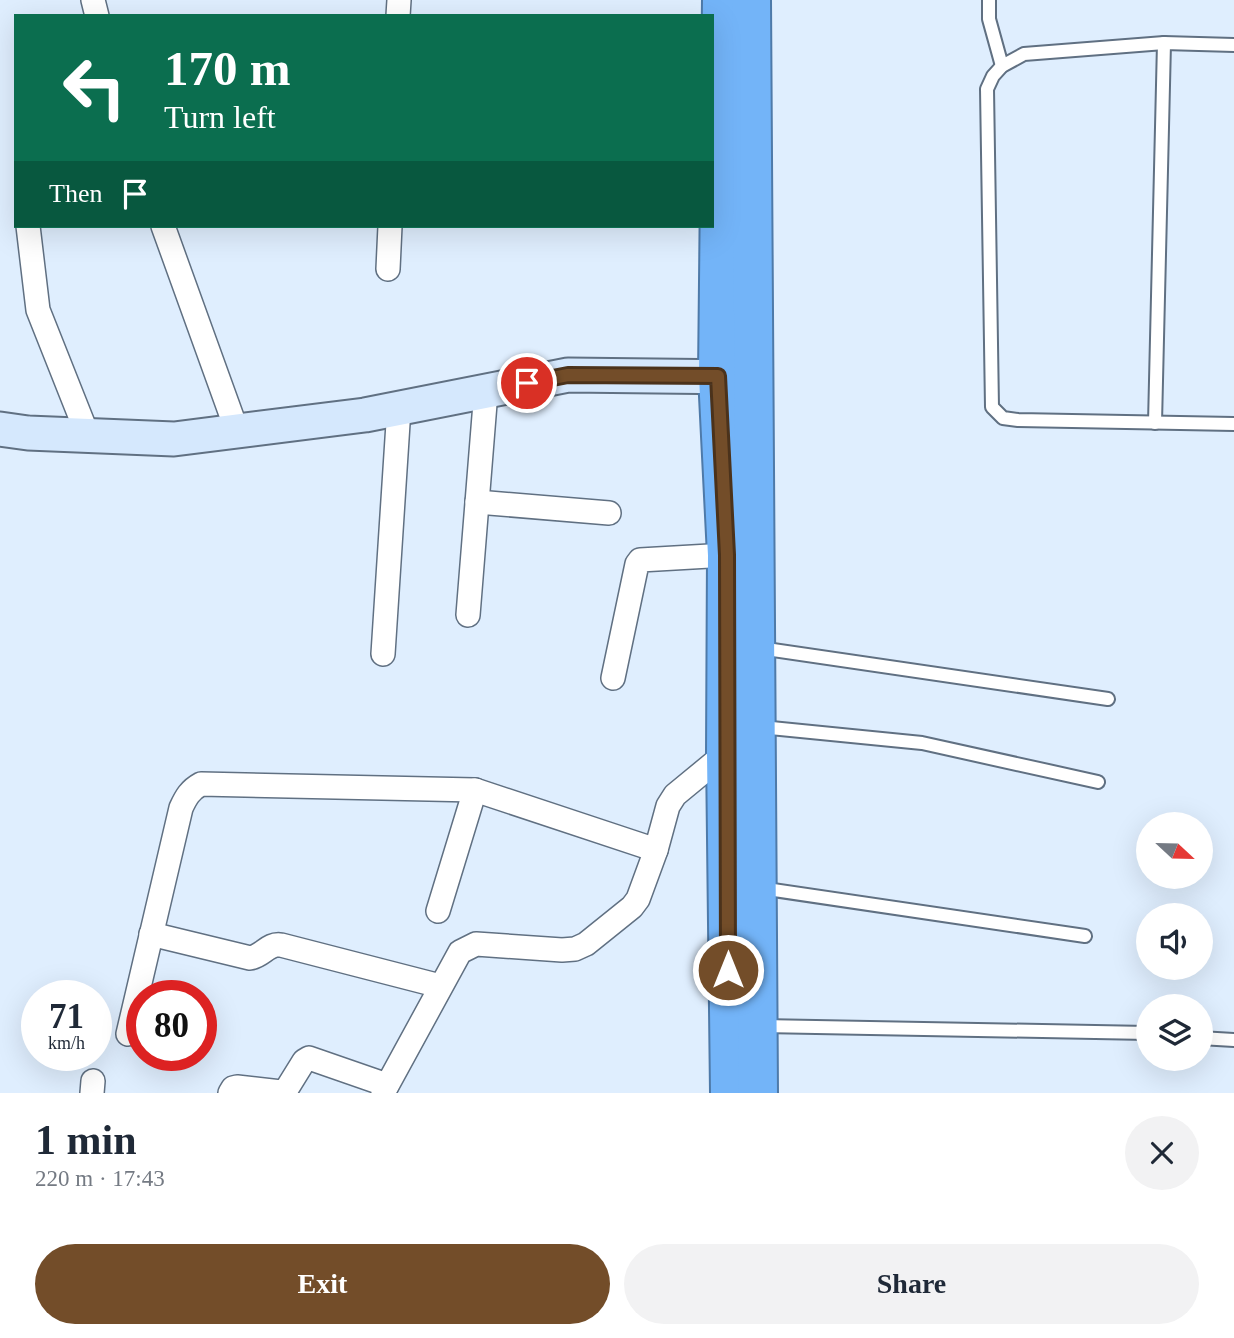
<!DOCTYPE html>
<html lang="en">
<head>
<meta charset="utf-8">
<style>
	body { margin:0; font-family:"Times New Roman",serif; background:#f2f2f3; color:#1f2937; height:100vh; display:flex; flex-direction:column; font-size:26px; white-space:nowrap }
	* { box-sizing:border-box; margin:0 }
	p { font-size:23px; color:#747a83 }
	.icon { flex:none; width:38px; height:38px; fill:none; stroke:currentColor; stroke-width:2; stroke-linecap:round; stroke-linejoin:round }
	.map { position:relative; height:1093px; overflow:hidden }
	.panel { display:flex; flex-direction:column; background:#fff; flex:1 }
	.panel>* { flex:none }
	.banner { position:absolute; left:14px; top:14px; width:700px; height:214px; border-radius:0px; box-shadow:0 7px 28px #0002; background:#0b6e4f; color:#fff; overflow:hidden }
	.needle { width:46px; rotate:112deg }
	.buttons { position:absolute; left:1136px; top:812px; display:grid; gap:14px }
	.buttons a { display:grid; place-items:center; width:77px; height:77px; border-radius:50%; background:#fff; box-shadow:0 7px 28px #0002; font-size:35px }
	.speed { position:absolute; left:21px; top:980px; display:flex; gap:14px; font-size:35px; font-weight:700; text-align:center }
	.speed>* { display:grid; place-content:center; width:91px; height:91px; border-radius:50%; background:#fff; box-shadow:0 7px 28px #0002; line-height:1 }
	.speed small { font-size:18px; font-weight:400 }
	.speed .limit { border:10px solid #d22; background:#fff; color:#111 }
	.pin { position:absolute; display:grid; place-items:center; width:60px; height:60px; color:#fff; margin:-30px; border:4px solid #fff; border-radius:50%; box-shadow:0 2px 7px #0007 }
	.me { position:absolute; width:77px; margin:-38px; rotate:0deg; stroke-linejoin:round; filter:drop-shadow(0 0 5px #0008) }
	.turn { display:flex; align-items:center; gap:24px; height:147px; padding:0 35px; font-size:32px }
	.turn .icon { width:91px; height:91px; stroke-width:2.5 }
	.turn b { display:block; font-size:49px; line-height:60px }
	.then { display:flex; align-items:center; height:66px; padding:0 35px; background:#0003; gap:14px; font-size:26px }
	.round { display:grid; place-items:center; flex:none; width:74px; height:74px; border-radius:37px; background:#f2f2f3 }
	.head { display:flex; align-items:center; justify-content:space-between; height:119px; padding:0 35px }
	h1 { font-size:42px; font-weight:800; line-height:52px }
	.cta { display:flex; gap:14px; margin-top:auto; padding:14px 35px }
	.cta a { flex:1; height:80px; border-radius:42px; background:#734d29; color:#fff; font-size:28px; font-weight:800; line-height:80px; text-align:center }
	.cta a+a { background:#f2f2f3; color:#1f2937 }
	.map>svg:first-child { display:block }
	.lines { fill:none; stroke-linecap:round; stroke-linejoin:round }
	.lane-casing { stroke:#607082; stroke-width:16 }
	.street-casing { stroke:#607082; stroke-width:26 }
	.secondary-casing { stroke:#607082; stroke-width:37 }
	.highway-casing { stroke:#4e7aa9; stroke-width:42 }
	.lane { stroke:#fff; stroke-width:12 }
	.street { stroke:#fff; stroke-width:23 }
	.secondary { stroke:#d5e8fd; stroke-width:33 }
	.highway { stroke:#73b4f8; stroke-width:38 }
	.route-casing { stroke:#4b321b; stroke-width:18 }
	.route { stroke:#734d29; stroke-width:12 }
</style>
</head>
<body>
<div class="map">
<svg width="1234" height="1093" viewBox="0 0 1234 1093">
	<rect width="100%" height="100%" fill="#dfeefe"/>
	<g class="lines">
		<defs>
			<g id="lane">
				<path d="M989 0V19L1002 66"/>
				<path d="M1234 45 1164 43 1024 54 1002 66 993 76 987 89 992 407 1003 418 1018 420 1234 424"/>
				<path d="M1155 423 1164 43"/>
				<path d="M759 648 1108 699"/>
				<path d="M761 727 922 743 1098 782"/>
				<path d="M760 888 1085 936"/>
				<path d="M760 1026 1148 1033"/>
				<path d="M1200 1038 1234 1040"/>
			</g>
			<g id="street">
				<path d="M93 0 97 16"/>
				<path d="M398 16 399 0"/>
				<path d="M28 226 38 310 88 436"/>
				<path d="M163 226 237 431"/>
				<path d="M388 269 390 226"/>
				<path d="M477 502 609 513"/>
				<path d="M468 615 486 391"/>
				<path d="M383 654 399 408"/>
				<path d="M613 678 637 564 640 560 727 555"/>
				<path d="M438 911 475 790"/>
				<path d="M151 934 250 958C263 956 268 943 281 945L440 986"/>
				<path d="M128 1034 181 808C186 797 190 790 201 784L475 790 656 850"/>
				<path d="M92 1093 93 1081"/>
				<path d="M230 1093 233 1088 237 1087 281 1092 286 1090 304 1061 309 1058 387 1085"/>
				<path d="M383 1093 460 952 476 944 562 950 575 949 586 944 632 907 638 899 656 850 668 806 675 795 726 753"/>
			</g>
			<path id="secondary" d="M0 429 28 433 174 439 365 415 568 375 744 377"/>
			<g id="highway">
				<path d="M722 0 718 376 727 555 726 753 730 1093"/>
				<path d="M751 0 758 1093"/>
			</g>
		</defs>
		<use href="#lane" class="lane-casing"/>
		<use href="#street" class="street-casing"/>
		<use href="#secondary" class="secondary-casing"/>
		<use href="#highway" class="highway-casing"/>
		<use href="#lane" class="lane"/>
		<use href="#street" class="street"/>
		<use href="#secondary" class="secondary"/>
		<use href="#highway" class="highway"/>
	</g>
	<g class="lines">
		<defs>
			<path id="route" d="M527 383 568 375 718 376 727 555 728 970"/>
		</defs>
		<use href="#route" class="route-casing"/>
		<use href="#route" class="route"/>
	</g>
</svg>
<div class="buttons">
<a><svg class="needle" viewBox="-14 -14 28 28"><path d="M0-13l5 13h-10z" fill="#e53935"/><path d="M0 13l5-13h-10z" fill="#747a83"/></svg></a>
<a><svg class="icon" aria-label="sound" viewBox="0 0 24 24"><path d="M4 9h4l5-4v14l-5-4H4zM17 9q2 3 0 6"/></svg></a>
<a><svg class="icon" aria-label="layers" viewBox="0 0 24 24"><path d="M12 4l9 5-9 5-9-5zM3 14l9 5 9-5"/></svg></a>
</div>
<div class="speed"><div>71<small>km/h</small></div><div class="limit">80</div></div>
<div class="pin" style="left:527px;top:383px;background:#d93025"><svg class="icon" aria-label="arrive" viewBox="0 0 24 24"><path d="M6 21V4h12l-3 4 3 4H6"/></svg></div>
<svg class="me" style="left:728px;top:970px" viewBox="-20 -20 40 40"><circle r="17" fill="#734d29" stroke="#fff" stroke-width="3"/><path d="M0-11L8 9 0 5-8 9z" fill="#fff"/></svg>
<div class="banner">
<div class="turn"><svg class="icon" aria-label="left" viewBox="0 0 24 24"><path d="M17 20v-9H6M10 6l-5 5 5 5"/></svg><div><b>170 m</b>Turn left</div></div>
<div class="then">Then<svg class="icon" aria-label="arrive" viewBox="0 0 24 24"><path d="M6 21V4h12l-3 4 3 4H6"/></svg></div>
</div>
</div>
<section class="panel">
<div class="head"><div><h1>1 min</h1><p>220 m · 17:43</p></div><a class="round"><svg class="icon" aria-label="close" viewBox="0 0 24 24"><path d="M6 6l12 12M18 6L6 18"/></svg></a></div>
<div class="cta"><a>Exit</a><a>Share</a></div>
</section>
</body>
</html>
